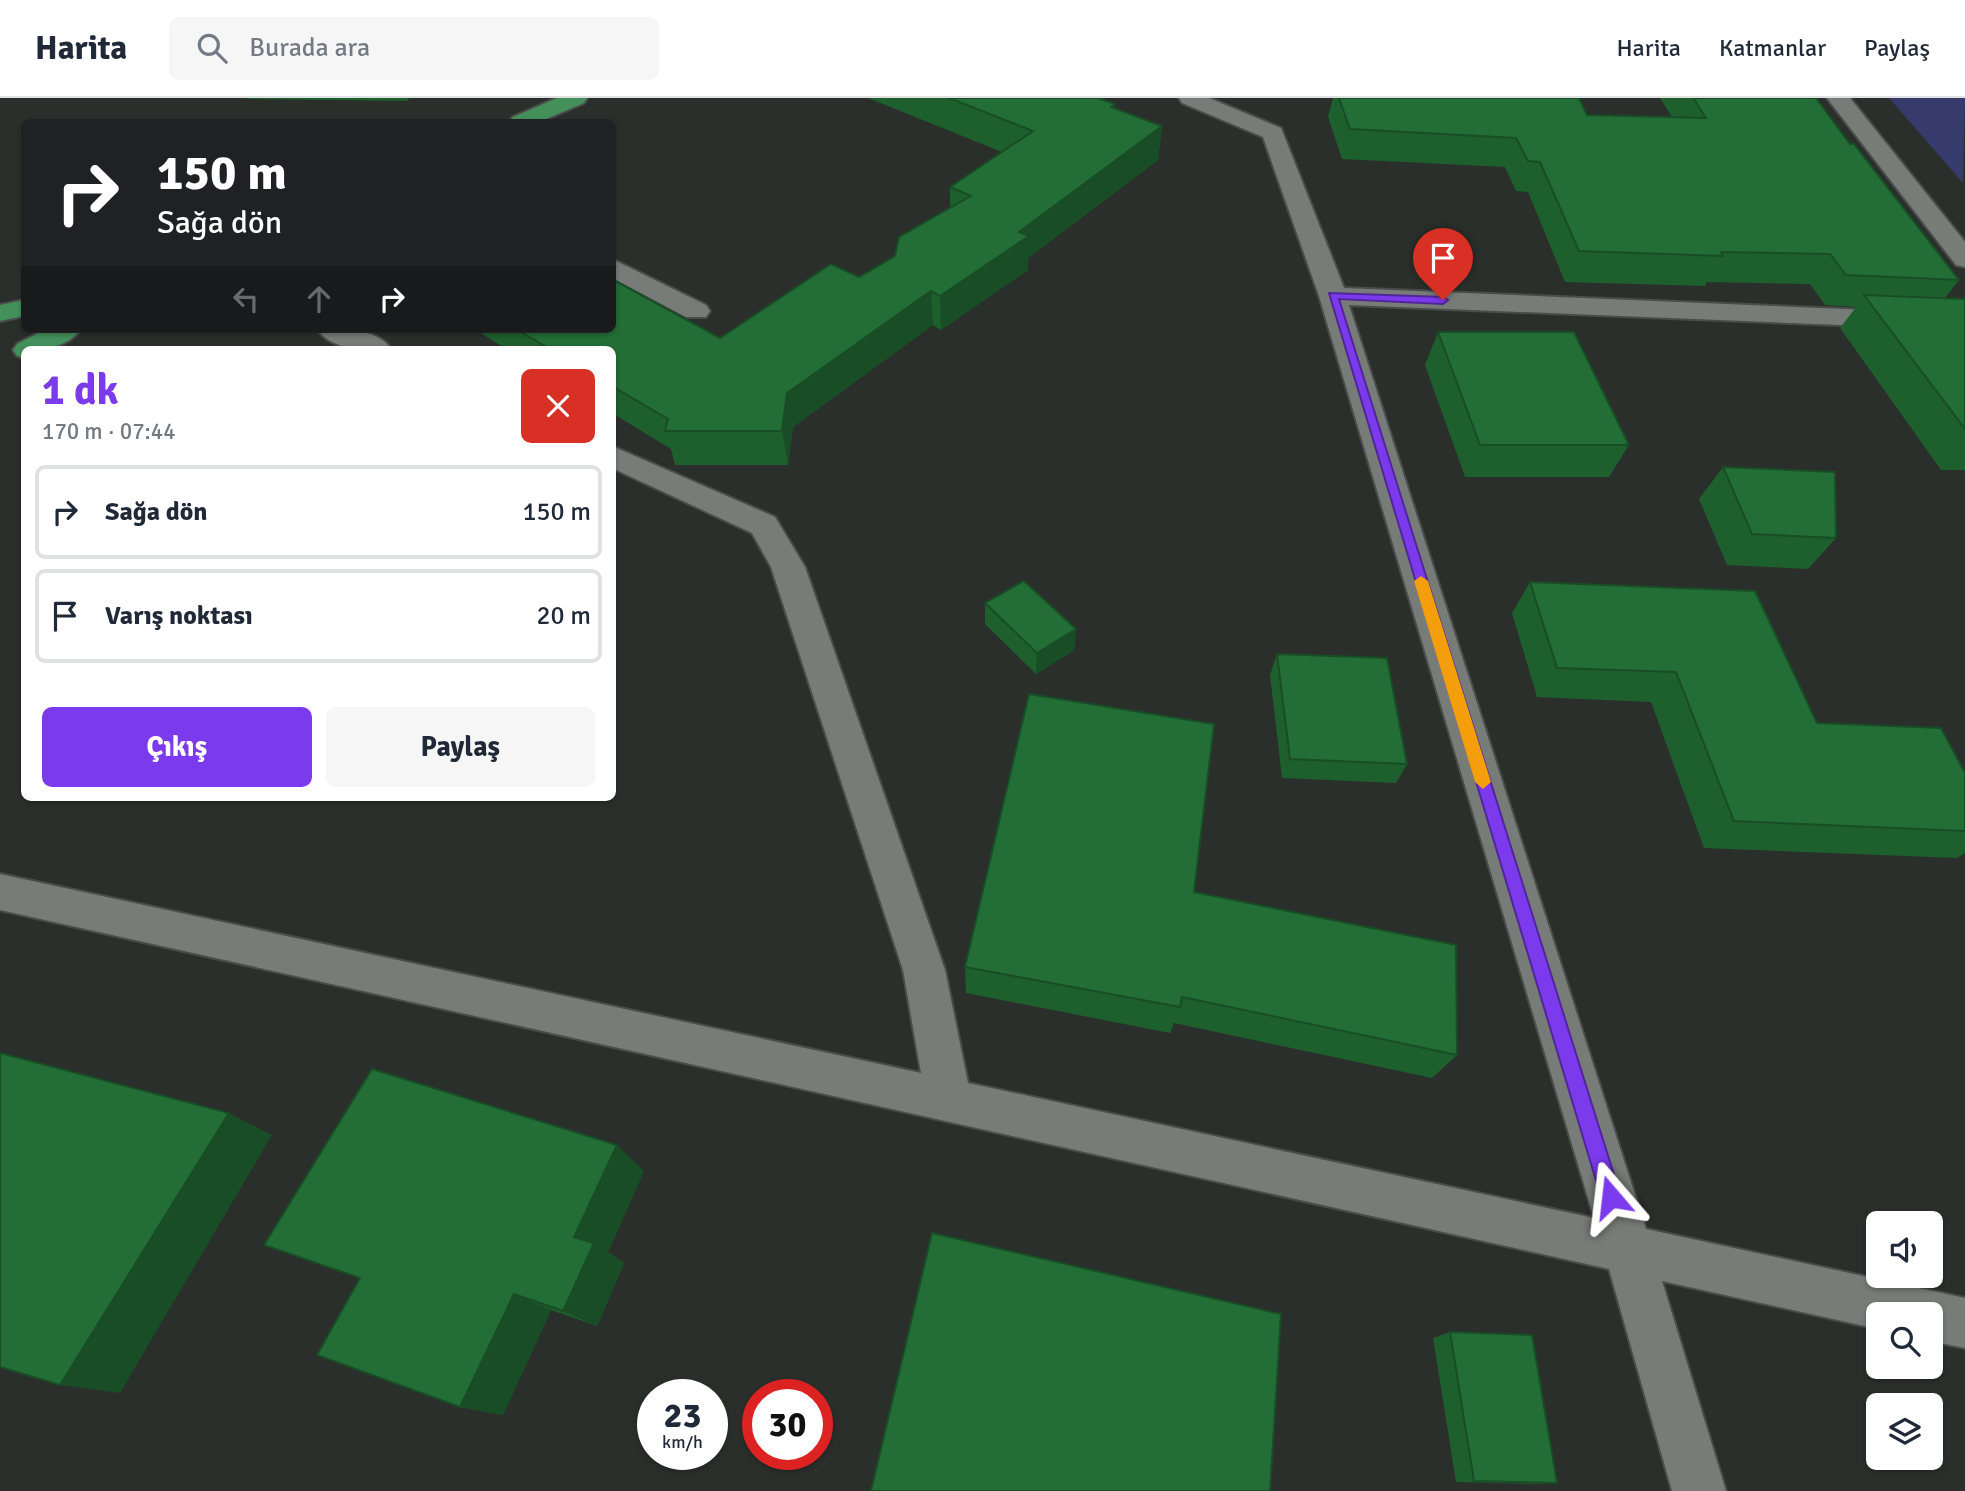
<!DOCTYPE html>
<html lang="tr">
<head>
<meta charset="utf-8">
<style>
	body { margin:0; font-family:Signika,sans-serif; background:#f6f6f7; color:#1f2937; height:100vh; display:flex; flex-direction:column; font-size:26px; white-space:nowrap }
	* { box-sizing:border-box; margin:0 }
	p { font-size:23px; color:#747a83 }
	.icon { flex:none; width:38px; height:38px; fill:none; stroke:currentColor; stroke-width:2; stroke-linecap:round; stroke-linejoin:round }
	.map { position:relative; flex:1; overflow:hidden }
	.side { position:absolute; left:21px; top:248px; width:595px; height:455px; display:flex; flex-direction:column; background:#fff; border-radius:10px; box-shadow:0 2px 5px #0004 }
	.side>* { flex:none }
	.banner { position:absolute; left:21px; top:21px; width:595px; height:214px; border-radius:10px; box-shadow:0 2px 5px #0004; background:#202124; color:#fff; overflow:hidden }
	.controls { position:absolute; left:1866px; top:1113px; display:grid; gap:14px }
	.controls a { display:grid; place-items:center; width:77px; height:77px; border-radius:10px; background:#fff; box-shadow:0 2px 5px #0004; font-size:35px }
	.speed { position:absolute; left:637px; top:1281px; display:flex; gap:14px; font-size:35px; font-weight:700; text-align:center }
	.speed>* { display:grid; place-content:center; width:91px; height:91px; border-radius:50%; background:#fff; box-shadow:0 2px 5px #0004; line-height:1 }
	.speed small { font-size:18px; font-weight:400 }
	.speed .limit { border:10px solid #d22; background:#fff; color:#111 }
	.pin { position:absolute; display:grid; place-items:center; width:60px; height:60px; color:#fff; margin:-72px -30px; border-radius:50% 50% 50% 0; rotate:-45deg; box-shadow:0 0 7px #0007 }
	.pin .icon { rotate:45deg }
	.me { position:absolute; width:77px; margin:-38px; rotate:343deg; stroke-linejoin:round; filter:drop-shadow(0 0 5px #0008) }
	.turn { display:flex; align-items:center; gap:24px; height:147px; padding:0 21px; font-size:32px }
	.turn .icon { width:91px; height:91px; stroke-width:2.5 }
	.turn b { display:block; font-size:49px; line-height:60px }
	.lanes { display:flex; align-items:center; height:66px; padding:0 21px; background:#0003; justify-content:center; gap:35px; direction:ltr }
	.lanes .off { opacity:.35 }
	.round { display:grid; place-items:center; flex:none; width:74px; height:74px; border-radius:10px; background:#f6f6f7 }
	.head { display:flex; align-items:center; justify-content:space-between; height:119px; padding:0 21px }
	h1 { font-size:42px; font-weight:700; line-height:52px; color:#7c3aed }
	.action { display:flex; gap:14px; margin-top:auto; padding:14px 21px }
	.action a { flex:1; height:80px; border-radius:10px; background:#7c3aed; color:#fff; font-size:28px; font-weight:700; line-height:80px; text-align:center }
	.action a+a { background:#f6f6f7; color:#1f2937 }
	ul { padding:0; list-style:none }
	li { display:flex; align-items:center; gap:21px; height:94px; margin:0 14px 10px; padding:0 7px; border:4px solid #e0e1e3; border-radius:10px }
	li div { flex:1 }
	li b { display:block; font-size:26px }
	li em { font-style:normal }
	header { display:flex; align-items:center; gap:42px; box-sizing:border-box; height:98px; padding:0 35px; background:#fff; border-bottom:2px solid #e0e1e3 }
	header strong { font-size:33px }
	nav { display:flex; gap:38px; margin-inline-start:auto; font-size:24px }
	.search { width:490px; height:63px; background:#f6f6f7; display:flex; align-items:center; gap:18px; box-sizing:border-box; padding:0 24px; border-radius:10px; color:#747a83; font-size:26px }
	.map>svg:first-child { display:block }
	.green { fill:#363b6c }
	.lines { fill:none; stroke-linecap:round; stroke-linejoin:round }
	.minor-casing { stroke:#494c4a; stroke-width:4 }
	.major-casing { stroke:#494c4a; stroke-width:4 }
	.minor { fill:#787c78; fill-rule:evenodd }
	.major { fill:#44905b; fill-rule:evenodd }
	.wall { fill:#1e5f2e }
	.shaded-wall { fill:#184d26 }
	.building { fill:#236e36; stroke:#184d26; stroke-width:2 }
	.route { fill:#7c3aed; stroke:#51269a; stroke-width:2 }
	.slow { fill:#f59e0b }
</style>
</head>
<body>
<header>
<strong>Harita</strong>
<div class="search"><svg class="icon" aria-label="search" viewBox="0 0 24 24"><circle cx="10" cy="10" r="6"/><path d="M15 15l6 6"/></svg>Burada ara</div>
<nav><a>Harita</a><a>Katmanlar</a><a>Paylaş</a></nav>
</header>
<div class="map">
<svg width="1965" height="1393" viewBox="0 0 1965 1393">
	<rect width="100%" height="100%" fill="#2b2f2b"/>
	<path class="green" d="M1889 0H1965L1963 85Z"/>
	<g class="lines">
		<defs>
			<g id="minor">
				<path d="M1179 0H1209L1281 30 1344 190 1965 216V232L1349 207 1646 1131 1965 1200V1250L1930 1243V1216H1878V1231L1662 1183 1726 1393H1672L1609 1171 0 812V776L921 975 903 872 771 469 752 435 612 370V348L775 419 805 469 945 872 968 985 1594 1120 1319 198 1263 39 1182 5Z"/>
				<path d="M1827 0H1850L1965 144V169L1956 167Z"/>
				<path d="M612 161 706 207 710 213 706 219H686L612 180Z"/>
				<path d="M317 231C341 231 377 229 392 252 368 252 333 254 317 231Z"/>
			</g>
			<g id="major">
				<path d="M557 0H587L584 5 539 24H509L513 19Z"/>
				<path d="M24 202V218L0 223V207Z"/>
				<path d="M46 231H81C68 249 45 252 24 252V260L17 258 13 252 17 246Z"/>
			</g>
		</defs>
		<use href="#minor" class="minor-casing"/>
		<use href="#major" class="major-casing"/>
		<use href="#minor" class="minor"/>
		<use href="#major" class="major"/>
	</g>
	<g class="wall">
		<path d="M247 0H409L407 3 247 1Z"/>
		<path d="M868 0H1098L1115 6 1114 10 1162 28 1158 62 1028 160V172L941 232 933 227 793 329 788 367H675L671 351 612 315V252H508L474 231H612L720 240 859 179 895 158 950 110V89L1002 54Z"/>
		<path d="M1333 0H1579L1587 17 1672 19 1660 0H1816L1850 46 1959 182 1945 200 1965 201V372H1941L1840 230 1856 209 1825 207 1810 186 1707 184 1705 188 1565 184 1528 94 1516 93 1505 69 1342 61 1328 19Z"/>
		<path d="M1438 234 1629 347 1609 379H1465L1425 267Z"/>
		<path d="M1723 369 1836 440 1808 471 1727 467 1699 401Z"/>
		<path d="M1530 484 1817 625 1965 675V755L1957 760 1704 750 1651 604 1537 599 1512 515Z"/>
		<path d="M985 505 1076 531 1074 552 1036 576 985 526Z"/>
		<path d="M1277 556 1407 666 1396 685 1282 680 1270 577Z"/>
		<path d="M1194 794 1457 957 1432 980 1174 925 1170 935 966 895 965 869Z"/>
		<path d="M644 1073 608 1154 624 1165 597 1228 551 1212 503 1317 460 1309 360 1180Z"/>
		<path d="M1450 1234 1557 1385 1535 1386 1456 1384 1433 1240Z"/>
	</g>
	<g class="shaded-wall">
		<path d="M1162 28 1158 62 1028 160V172L941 232 940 198 1019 134Z"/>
		<path d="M931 193 933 227 793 329 788 367 782 333 787 295Z"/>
		<path d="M1076 531 1074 552 1036 576 1037 555Z"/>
		<path d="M229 1015 272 1037 120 1295 60 1287Z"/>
		<path d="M617 1047 644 1073 608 1154 624 1165 597 1228 563 1213 574 1139Z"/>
		<path d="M514 1196 551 1212 503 1317 460 1309Z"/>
	</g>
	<g class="building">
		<path d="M949 0H1098L1115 6 1111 9 1162 28 1019 134 1029 138 940 198 931 193 787 295 782 333H665L668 321 612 288V252H552L516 231H612V181L720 240 831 166 859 179 895 158 899 139 971 98 950 89 1033 33Z"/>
		<path d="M1339 0H1579L1587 17 1706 20 1693 0H1816L1850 46H1854L1959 182 1846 177 1830 156 1721 154 1723 158 1579 153 1540 64 1528 63 1516 40 1350 31Z"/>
		<path d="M1864 197 1965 201V331Z"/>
		<path d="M1438 234H1574L1629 347H1480Z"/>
		<path d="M1723 369 1835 374 1836 440 1752 436Z"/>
		<path d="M1024 483 1076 531 1037 555 985 505Z"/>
		<path d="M1530 484 1755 493 1817 625 1941 630 1965 675V733L1734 723 1676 574 1557 570Z"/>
		<path d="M1277 556 1387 560 1407 666 1290 661Z"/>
		<path d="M1029 596 1214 626 1194 794 1456 847 1457 957 1182 899 1180 909 965 869Z"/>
		<path d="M0 955 229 1015 60 1287 0 1269Z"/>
		<path d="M372 971 617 1047 574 1139 594 1145 563 1213 514 1196 460 1309 317 1257 360 1180 264 1147Z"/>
		<path d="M932 1135 1281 1216 1270 1393H871Z"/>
		<path d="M1450 1234 1532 1237 1557 1385 1474 1383Z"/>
	</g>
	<path class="route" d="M1329 195 1443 199 1448 202 1443 206 1339 201 1621 1099 1618 1106 1611 1109 1604 1106 1601 1099Z"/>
	<path class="slow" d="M1421 478 1428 483 1491 684 1483 691 1475 684 1414 483Z"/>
</svg>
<div class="controls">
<a><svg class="icon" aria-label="sound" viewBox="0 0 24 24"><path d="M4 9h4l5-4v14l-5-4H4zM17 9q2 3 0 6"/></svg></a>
<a><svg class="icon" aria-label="search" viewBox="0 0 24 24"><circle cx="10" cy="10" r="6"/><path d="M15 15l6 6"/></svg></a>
<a><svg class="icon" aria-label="layers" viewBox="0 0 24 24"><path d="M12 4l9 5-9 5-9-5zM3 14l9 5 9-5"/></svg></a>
</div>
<div class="speed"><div>23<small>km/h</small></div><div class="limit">30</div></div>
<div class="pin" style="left:1443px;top:202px;background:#d93025"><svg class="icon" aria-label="arrive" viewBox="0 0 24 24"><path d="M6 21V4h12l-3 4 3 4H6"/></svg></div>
<svg class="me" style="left:1611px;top:1099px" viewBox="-20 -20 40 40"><path d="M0-17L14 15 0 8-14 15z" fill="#7c3aed" stroke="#fff" stroke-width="4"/></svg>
<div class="banner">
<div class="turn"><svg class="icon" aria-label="right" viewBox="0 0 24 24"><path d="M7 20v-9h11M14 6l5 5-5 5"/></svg><div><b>150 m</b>Sağa dön</div></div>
<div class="lanes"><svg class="icon off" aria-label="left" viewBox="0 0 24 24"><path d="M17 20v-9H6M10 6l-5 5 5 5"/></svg><svg class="icon off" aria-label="ahead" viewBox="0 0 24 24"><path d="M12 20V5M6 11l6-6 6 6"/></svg><svg class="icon" aria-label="right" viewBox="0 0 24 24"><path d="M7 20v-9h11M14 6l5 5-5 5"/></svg></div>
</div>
<section class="side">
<div class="head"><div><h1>1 dk</h1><p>170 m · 07:44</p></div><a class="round" style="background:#d93025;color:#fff"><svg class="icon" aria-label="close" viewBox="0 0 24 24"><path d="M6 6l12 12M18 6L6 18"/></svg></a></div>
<ul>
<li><svg class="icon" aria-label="right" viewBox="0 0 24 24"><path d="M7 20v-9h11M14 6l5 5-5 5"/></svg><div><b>Sağa dön</b></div><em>150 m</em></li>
<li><svg class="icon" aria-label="arrive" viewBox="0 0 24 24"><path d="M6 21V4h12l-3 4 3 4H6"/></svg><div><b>Varış noktası</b></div><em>20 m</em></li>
</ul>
<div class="action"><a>Çıkış</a><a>Paylaş</a></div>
</section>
</div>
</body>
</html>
